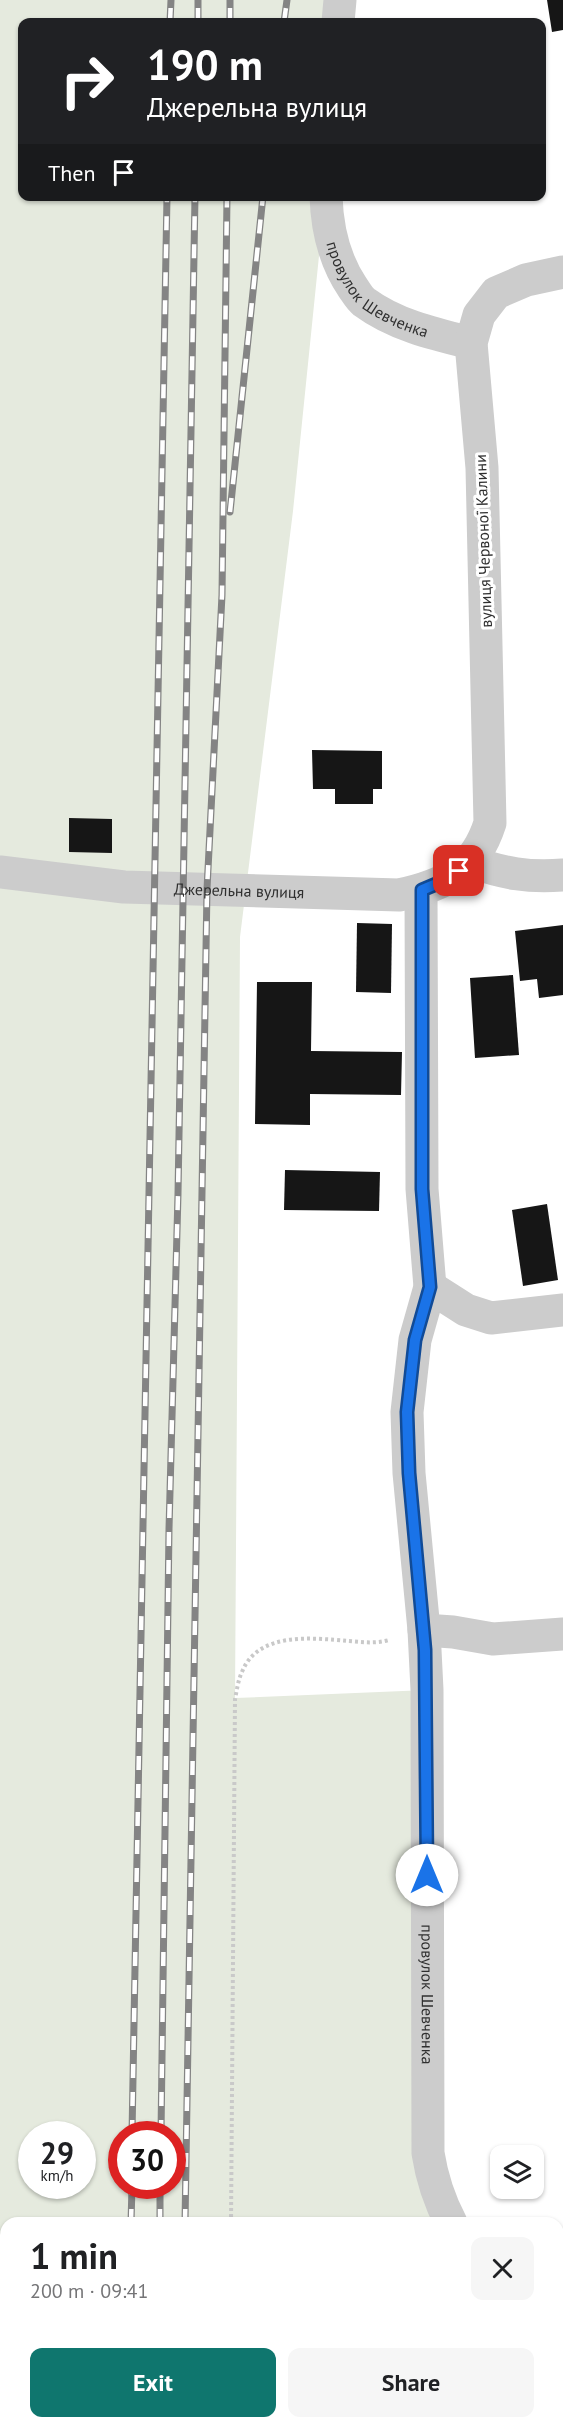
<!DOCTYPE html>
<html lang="en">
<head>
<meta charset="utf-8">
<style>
	body { margin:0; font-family:"PT Sans",sans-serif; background:#f6f6f6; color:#202124; height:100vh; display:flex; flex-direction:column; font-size:22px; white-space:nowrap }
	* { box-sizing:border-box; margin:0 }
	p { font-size:20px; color:#757577 }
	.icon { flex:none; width:33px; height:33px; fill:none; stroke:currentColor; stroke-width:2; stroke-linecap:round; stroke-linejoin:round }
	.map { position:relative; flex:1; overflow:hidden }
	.sheet { position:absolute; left:0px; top:2217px; width:564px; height:212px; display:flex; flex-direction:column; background:#fff; border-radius:18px 18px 0 0; box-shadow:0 2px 4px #0004 }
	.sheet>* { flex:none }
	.banner { position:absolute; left:18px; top:18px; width:528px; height:183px; border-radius:12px; box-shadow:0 2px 4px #0004; background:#202124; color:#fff; overflow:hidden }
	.controls { position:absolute; left:490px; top:2145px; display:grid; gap:12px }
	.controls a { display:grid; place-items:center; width:54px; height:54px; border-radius:12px; background:#fff; box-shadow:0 2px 4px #0004; font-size:30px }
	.speed { position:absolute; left:18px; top:2121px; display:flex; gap:12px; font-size:30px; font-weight:700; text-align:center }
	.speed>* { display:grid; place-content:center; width:78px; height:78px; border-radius:50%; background:#fff; box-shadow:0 2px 4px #0004; line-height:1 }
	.speed small { font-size:15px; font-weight:400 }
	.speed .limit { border:9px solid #d22; background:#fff; color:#111 }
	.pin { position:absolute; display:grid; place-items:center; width:51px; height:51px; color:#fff; margin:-26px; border-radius:12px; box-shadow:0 3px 9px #0006 }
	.me { position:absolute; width:66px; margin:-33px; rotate:0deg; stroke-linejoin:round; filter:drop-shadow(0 0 4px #0008) }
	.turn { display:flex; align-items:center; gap:21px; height:126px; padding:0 30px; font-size:27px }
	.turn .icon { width:78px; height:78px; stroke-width:2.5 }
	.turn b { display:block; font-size:42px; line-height:51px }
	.then { display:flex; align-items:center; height:57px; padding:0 30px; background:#0003; gap:12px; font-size:22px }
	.round { display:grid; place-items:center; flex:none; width:63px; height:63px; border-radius:12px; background:#f6f6f6 }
	.head { display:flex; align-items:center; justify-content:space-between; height:102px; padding:0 30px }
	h1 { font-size:36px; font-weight:700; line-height:45px }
	.button { display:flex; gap:12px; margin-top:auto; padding:12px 30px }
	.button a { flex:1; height:69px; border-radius:12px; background:#0f766e; color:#fff; font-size:24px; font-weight:700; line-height:69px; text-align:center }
	.button a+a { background:#f6f6f6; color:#202124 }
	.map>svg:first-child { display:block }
	.green { fill:#e5eade; fill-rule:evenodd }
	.building { fill:#161616 }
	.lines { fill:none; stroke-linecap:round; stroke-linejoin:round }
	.path { stroke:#c9c9c9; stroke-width:4; stroke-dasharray:3 3; stroke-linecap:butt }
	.minor { stroke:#ccc; stroke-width:33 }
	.tertiary { stroke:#ccc; stroke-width:33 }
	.rail-casing { stroke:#848484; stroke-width:7 }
	.rail { stroke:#fff; stroke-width:4.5; stroke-dasharray:14; stroke-linecap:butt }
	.route-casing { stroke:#114b97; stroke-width:15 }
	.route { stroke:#1a73e8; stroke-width:10 }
	.labels { text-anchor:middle; stroke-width:6; stroke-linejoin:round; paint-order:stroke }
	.street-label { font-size:16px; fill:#2f2f2f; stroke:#fff }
</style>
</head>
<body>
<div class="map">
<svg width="563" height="2428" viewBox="0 0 563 2428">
	<rect width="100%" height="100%" fill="#fff"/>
	<path class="green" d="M0 0H340L338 22H22V196L325 197 293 511 240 937 235 1698 427 1690 428 2153 451 2223H6V2422H558V2313L563 2314V2428H0ZM32 2134H82V2186H32ZM122 2134H172V2186H122Z"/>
	<g class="building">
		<path d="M547 0H563V30L552 32Z"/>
		<path d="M312 750 382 751V789H373V804H335V789H313Z"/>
		<path d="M69 818 112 819V853L69 852Z"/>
		<path d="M357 923 392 924 391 993 356 992Z"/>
		<path d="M563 925V995L539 998 537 979 520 981 515 931Z"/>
		<path d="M513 975 519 1055 475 1058 470 978Z"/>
		<path d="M257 982H312L311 1051 402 1052 401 1095 310 1094V1125L255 1124Z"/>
		<path d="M285 1170 380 1172 379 1211 284 1210Z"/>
		<path d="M547 1204 558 1280 523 1286 512 1210Z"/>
	</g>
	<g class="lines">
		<g class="path">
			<path d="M231 2223 235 1699C237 1690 238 1680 242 1672 258 1631 313 1638 348 1641 362 1642 375 1644 389 1640"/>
			<path d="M228 2428V2422"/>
		</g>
		<g class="minor">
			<path d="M338 22 340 0"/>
			<path id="s1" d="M326 196C327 230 334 260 353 288 356 292 359 298 364 302 395 325 434 334 471 343"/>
			<path d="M471 862C503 873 528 878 563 875"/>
			<path id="s2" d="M421 890 422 1189 430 1287 415 1340 407 1412 409 1473 424 1630 427 1690 428 2153C432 2179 439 2200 451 2223"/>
			<path d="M430 1287 466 1310 491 1318 563 1310"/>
			<path d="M424 1630 453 1632 493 1639 563 1634"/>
			<path d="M558 2313 563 2314"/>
		</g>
		<path class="tertiary" id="s3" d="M0 872 124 887 399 895C446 885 475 870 490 823L482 468 471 343 479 315 496 293 526 280 563 272"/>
		<defs>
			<g id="rail">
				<path d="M170 22 171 0"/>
				<path d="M198 22V0"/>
				<path d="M230 22V0"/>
				<path d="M284 22 287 0"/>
				<path d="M230 512 263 196"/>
				<path d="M132 2134 167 196"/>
				<path d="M161 2134 169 1529 178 1194 195 196"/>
				<path d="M131 2223 132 2186"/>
				<path d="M160 2223V2186"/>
				<path d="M185 2223 207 889 222 595 227 196"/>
				<path d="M127 2428V2422"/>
				<path d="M156 2428V2422"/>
				<path d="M182 2428V2422"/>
			</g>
		</defs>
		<use href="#rail" class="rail-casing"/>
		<use href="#rail" class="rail"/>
	</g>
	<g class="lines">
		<defs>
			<path id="route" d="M427 1875 425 1650 409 1473 407 1412 415 1340 430 1287 422 1189V890L448 879 459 871"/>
		</defs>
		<use href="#route" class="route-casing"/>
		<use href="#route" class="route"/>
	</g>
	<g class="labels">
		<g class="street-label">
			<text dy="6" stroke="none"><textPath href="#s1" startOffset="116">провулок Шевченка</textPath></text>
			<text transform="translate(483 541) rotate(-92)" y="6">вулиця Червоної Калини</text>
			<text dy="6" stroke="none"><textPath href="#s3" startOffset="240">Джерельна вулиця</textPath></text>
			<text dy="6" stroke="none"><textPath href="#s2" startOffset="1108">провулок Шевченка</textPath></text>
		</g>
	</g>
</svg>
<div class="controls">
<a><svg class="icon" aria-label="layers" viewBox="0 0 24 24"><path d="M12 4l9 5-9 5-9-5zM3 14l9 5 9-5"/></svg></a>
</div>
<div class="speed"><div>29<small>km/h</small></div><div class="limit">30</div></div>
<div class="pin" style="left:459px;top:871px;background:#d93025"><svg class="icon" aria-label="arrive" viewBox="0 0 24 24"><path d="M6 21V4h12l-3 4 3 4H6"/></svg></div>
<svg class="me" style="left:427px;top:1875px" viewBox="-20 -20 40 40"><circle r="19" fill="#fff"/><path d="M0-13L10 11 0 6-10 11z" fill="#1a73e8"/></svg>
<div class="banner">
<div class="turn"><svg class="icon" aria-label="right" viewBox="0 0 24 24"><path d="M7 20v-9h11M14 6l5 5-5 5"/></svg><div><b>190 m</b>Джерельна вулиця</div></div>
<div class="then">Then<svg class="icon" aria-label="arrive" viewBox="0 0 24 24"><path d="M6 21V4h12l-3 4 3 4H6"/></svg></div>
</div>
<section class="sheet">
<div class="head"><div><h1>1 min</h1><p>200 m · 09:41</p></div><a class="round"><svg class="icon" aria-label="close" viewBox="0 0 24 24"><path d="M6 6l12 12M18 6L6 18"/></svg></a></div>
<div class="button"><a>Exit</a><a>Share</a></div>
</section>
</div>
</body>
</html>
